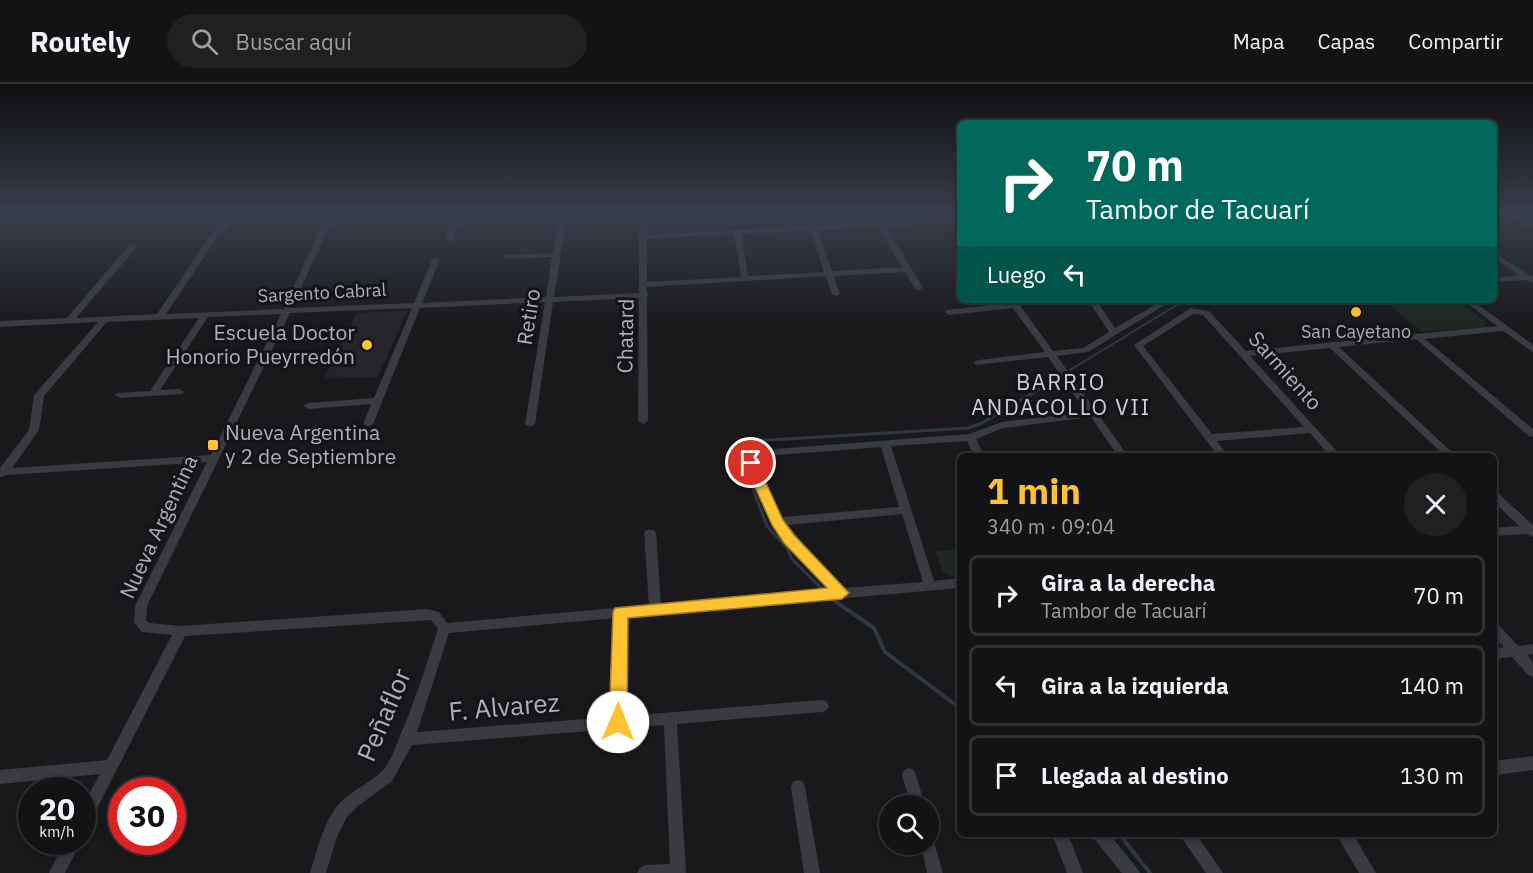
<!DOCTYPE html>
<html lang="es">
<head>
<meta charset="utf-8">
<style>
	body { margin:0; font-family:"IBM Plex Sans",sans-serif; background:#202022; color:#f1f3f6; height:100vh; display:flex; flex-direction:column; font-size:22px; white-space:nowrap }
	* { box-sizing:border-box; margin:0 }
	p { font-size:20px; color:#9d9ea0 }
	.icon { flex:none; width:33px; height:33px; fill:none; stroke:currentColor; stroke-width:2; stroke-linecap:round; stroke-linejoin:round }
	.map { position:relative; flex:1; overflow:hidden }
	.drawer { position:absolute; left:957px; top:369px; width:540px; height:384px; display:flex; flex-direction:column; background:#131315; border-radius:9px; box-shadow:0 3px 9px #0003,0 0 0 2px #323234 }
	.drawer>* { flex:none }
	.hud { position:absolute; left:957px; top:36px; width:540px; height:183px; border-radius:9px; box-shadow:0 3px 9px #0003,0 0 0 2px #323234; background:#00695c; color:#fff; overflow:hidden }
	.fabs { position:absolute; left:879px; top:711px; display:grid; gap:12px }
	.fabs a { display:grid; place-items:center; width:60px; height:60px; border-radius:50%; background:#131315; box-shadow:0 3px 9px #0003,0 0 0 2px #323234; font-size:30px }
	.speed { position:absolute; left:18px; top:693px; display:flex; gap:12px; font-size:30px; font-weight:700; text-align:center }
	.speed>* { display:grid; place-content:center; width:78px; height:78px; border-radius:50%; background:#131315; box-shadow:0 3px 9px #0003,0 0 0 2px #323234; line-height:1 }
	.speed small { font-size:15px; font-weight:400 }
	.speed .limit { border:9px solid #d22; background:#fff; color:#111 }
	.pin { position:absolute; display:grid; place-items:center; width:51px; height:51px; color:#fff; margin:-26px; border:3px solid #fff; border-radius:50%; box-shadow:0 2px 6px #0007 }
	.me { position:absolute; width:66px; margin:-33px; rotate:1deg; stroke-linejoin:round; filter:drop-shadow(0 0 4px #0008) }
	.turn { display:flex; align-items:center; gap:21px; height:126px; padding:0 30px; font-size:27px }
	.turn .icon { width:78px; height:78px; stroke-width:2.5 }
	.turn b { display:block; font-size:42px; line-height:51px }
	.then { display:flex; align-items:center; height:57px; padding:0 30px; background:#0003; gap:12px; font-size:22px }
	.round { display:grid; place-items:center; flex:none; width:63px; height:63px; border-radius:32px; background:#202022 }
	.overview { display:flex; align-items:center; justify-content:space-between; height:102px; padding:0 30px }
	h1 { font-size:36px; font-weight:800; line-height:45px; color:#fcc232 }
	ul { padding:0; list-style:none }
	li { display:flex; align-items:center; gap:18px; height:81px; margin:0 12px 9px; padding:0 18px; border:3px solid #323234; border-radius:9px }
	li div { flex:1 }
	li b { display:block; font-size:22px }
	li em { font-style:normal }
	header { display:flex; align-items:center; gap:36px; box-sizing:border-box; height:84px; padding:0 30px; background:#131315; border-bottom:2px solid #323234 }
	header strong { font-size:28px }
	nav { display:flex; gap:33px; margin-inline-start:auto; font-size:21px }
	.search { width:420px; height:54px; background:#202022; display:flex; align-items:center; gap:15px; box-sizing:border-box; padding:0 21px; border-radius:33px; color:#9d9ea0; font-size:22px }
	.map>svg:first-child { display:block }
	.built { fill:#252529 }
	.green { fill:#1f2721 }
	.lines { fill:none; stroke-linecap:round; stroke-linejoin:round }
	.stream-far2 { stroke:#2e3841; stroke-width:2 }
	.stream-far1 { stroke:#2e3841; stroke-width:3 }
	.stream { stroke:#2e3841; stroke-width:4 }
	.street { fill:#3a3b41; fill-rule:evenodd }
	.route { fill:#fcc232; stroke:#a47e20; stroke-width:1.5 }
	.poi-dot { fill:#fcc232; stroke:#141417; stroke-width:2 }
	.labels { text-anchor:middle; stroke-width:6; stroke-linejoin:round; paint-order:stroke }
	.far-street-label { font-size:18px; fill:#abb0bc; stroke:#141417 }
	.far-poi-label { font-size:18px; fill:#abb0bc; stroke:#141417 }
	.street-label { font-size:21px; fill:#abb0bc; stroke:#141417 }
	.poi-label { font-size:21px; fill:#abb0bc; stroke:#141417; text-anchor:end }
	.neighbourhood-label { font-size:22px; letter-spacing:1.5px; fill:#cccfd8; stroke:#141417 }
	.near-street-label { font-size:26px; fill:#abb0bc; stroke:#141417 }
</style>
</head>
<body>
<header>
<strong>Routely</strong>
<div class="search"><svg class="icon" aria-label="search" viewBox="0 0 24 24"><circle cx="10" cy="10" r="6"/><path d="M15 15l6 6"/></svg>Buscar aquí</div>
<nav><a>Mapa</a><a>Capas</a><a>Compartir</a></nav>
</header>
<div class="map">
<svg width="1533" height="789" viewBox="0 0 1533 789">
	<rect width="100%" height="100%" fill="#19191c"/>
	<path class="built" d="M407 227 378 293 324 295 357 229Z"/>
	<g class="green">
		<path d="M1383 216H1457L1486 238 1485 243 1422 248Z"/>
		<path d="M960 465V492L951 493 943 488 935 467Z"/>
	</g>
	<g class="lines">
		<g class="stream-far2">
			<path d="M1070 286 1185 216"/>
			<path d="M1053 297 1058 294"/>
		</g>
		<path class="stream-far1" d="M825 508 792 475 787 464 767 442 751 400 731 375V364L737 358 968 344 982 339 1055 296"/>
		<g class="stream">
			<path d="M829 513 874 544 885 568 960 624"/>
			<path d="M1119 750 1150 789"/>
		</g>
		<g class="street">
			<path d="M230 131H238L216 155 166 230 284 225 326 131H334L292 224 414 219 432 176 436 174 440 176 422 219 546 213 552 173 507 175 503 173 507 171 553 169 559 131H567L554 213 639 209V131H647V151L809 142 805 131H813L816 142 960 134V138L886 142 923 204 919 206H916L905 188 834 192 840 210 836 212 832 210 826 192 647 203V209L649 211 647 213 648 337 643 340 638 337 639 214 553 218 535 340 530 343 525 340 545 218 420 224 373 340 368 343 363 340 371 320 308 325 303 322 308 319 374 314 412 224 290 229 147 522 146 536 149 539 181 542 427 525 439 528 447 539 649 521 644 449 646 446H654L656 449 661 520 831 505 797 469 776 442 773 441 771 438 773 436 754 403 746 383 750 372 763 366 969 350 1002 338 1086 328 1048 273 976 281 974 279 976 277 979 276 1045 268 1013 224 949 231 945 228 946 226 1010 219 1008 216H1016L1053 267 1083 264 1109 248 1088 216H1096L1115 244 1163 216H1173L1088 268 1057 272 1128 372H1118L1091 333 1003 344 976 355 984 372H974L967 357 891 362 934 497 960 494V504L627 533 625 632 822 616 827 618 829 622 827 626 822 628 677 640 686 789H637L640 784 645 781 670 780 664 641 412 661 392 697 358 722 347 733 337 753 326 789H310C318 764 324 733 344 715 358 702 376 697 387 681 393 672 396 662 400 652 415 618 426 581 438 545L431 536 185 552 87 744 82 746V723L100 690 0 700V686L107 676 172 551 142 548 134 538 135 522 207 378 7 391 0 393V384L29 346 34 311 98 238 0 243V237L67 234 130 160H133L137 162 136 164 76 234 157 230 210 152ZM878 143 902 183 832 187 818 146ZM811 146 824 188 748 192 741 150ZM734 150 741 193 647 198V155ZM281 230 211 371 12 384 39 346 44 312 107 238 199 234 150 307 117 309 115 311 120 314 182 310 184 308 179 305 160 306 208 233ZM881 363 899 423 782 433 765 403 756 383 758 376 765 372ZM902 430 923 498 845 504 805 462 788 441ZM615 534 611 633 417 648 449 549Z"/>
			<path d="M452 131H460L454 155 450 157 446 155Z"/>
			<path d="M1509 131H1518L1533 140V145Z"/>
			<path d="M1494 169 1533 193V199L1525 196 1494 198V194L1519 191 1494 174Z"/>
			<path d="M1463 216H1472L1533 261V268L1503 247 1425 255 1533 345V353L1529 352 1416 255 1339 263 1456 372H1445L1330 264 1250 272 1341 372H1330L1310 349 1217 357 1228 372H1218L1134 261 1191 224 1209 227 1246 267 1497 242ZM1193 230 1203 231 1304 343 1212 350 1143 262Z"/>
			<path d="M1494 408 1498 409 1533 441V453L1527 450 1494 452V444L1519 442 1494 418Z"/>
			<path d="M1494 539 1498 540 1518 562 1533 560V570L1527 571 1533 578V593L1528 591 1512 573 1494 575V565L1504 563 1494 553Z"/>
			<path d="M1533 672V686L1494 691V677Z"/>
			<path d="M909 684 914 686 916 691 925 722H911L902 691 904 686Z"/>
			<path d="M798 696 803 698 805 703 820 789H804L791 703 793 698Z"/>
			<path d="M1052 750H1068L1083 789H1067Z"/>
			<path d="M1091 750H1109L1137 784 1140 789H1122L1094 755Z"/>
			<path d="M1179 750H1196L1223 789H1206Z"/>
			<path d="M1336 750H1353L1376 789H1359Z"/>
			<path d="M928 753 933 755 943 789H927L921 760H928Z"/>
			<path d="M65 758H81L65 789H49Z"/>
		</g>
	</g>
	<linearGradient id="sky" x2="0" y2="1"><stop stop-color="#0e0e0f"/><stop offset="0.54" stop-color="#383e4b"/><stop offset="1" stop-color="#383e4b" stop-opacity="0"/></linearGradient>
	<rect width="1533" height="241" fill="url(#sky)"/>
	<path class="route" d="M751 374 757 379 783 436 794 451 849 509 842 515 628 534 627 638 625 644 618 646 612 644 609 638 613 528 615 524 827 504 784 459 772 441 744 379Z"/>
	<g class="poi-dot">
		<circle cx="1356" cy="228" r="6"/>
		<circle cx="367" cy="261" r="6"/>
		<rect x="207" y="355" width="12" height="12" rx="3"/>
	</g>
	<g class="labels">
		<g class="far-street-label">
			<text transform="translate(322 209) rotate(-3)" y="6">Sargento Cabral</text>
		</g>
		<g class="far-poi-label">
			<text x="1356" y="254">San Cayetano</text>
		</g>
		<g class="street-label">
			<text transform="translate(529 233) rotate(-81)" y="7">Retiro</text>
			<text transform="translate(626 252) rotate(-89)" y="7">Chatard</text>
			<text transform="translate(1285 287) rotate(48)" y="7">Sarmiento</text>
			<text transform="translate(159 443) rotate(-65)" y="7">Nueva Argentina</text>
		</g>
		<g class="poi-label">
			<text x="355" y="256">Escuela Doctor<tspan x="355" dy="24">Honorio Pueyrredón</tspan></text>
			<text x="225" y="356" text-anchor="start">Nueva Argentina<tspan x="225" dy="24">y 2 de Septiembre</tspan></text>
		</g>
		<g class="neighbourhood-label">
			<text x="1061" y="306">BARRIO<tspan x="1061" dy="25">ANDACOLLO VII</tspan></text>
		</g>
		<g class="near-street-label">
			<text transform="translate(504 623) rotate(-5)" y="9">F. Alvarez</text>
			<text transform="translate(384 631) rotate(-67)" y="9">Peñaflor</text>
		</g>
	</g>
</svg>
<div class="fabs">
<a><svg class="icon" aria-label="search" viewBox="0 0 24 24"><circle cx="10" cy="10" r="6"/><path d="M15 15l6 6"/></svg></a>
</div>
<div class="speed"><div>20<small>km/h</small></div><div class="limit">30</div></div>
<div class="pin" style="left:751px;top:379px;background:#d93025"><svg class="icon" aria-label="arrive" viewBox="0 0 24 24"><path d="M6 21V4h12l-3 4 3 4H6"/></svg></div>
<svg class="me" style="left:618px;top:638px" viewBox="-20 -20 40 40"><circle r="19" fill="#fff"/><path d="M0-13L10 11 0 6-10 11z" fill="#fcc232"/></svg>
<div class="hud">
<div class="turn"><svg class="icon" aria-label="right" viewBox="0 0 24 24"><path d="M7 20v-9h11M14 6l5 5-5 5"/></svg><div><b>70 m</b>Tambor de Tacuarí</div></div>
<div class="then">Luego<svg class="icon" aria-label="left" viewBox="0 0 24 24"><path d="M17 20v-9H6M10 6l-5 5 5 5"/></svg></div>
</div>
<section class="drawer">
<div class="overview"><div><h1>1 min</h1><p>340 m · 09:04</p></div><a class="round"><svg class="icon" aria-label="close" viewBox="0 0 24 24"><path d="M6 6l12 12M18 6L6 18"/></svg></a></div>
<ul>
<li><svg class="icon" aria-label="right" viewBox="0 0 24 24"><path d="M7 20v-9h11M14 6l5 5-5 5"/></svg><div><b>Gira a la derecha</b><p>Tambor de Tacuarí</p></div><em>70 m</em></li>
<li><svg class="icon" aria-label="left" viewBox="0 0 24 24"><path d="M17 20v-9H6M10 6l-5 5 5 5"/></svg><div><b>Gira a la izquierda</b></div><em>140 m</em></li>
<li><svg class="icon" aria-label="arrive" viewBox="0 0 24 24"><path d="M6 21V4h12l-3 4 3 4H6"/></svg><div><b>Llegada al destino</b></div><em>130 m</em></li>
</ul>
</section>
</div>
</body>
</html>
